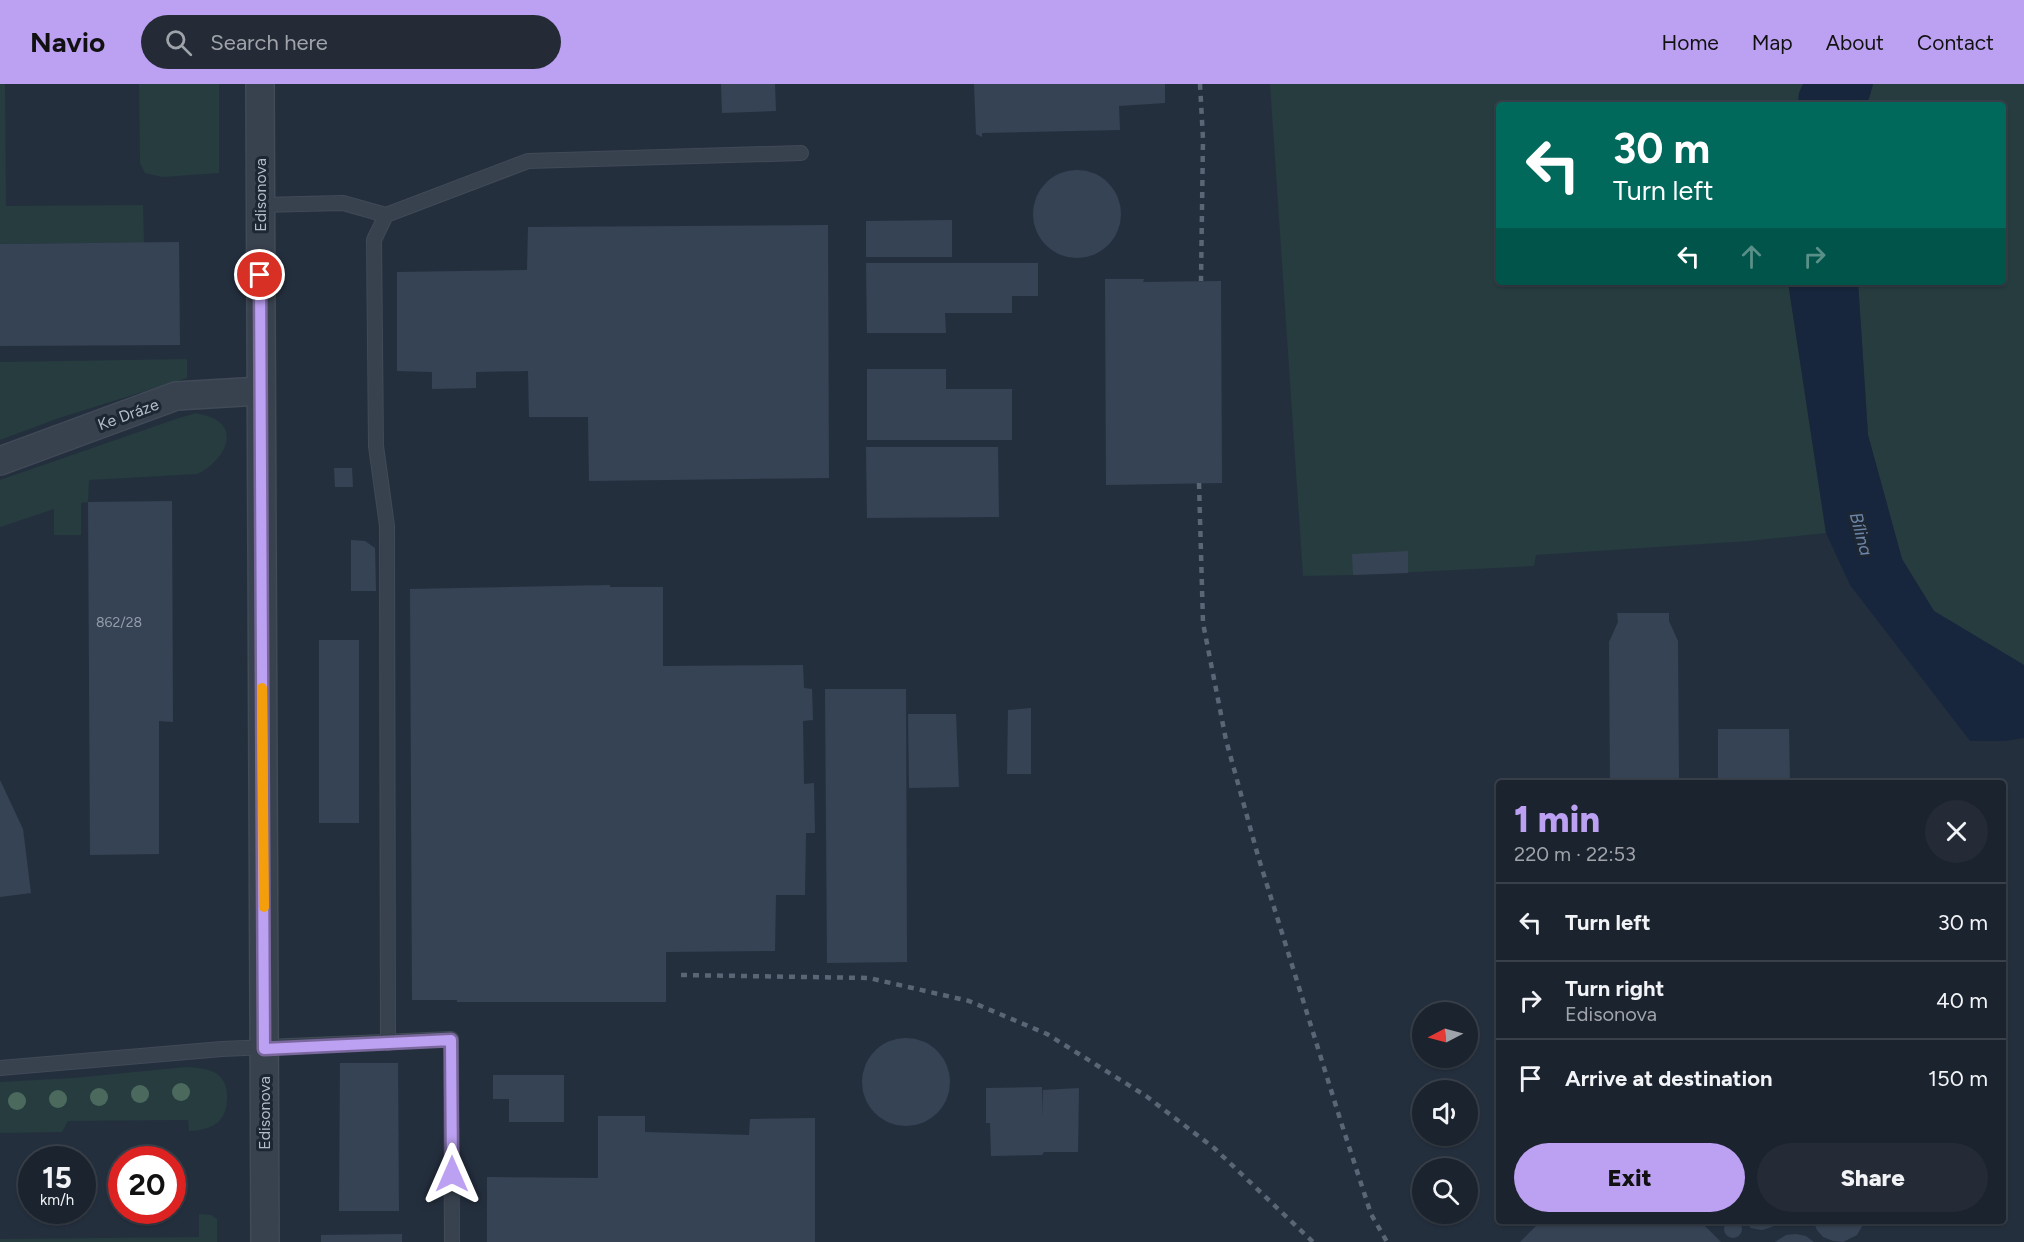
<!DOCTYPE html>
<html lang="en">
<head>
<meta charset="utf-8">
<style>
	body { margin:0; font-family:Figtree,sans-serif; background:#242b36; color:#f1f3f6; height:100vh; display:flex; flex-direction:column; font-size:22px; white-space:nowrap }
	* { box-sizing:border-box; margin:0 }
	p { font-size:20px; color:#a0a4aa }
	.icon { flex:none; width:33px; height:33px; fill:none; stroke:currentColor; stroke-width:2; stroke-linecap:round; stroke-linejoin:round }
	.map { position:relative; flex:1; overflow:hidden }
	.details { position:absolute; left:1496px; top:696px; width:510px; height:444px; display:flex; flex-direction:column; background:#1b232e; border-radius:6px; box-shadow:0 2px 4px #0004,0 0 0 2px #39404a }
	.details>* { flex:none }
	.top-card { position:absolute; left:1496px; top:18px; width:510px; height:183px; border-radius:6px; box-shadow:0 2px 4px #0004,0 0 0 2px #39404a; background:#00695c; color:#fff; overflow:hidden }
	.needle { width:39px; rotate:264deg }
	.buttons { position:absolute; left:1412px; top:918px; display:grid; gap:12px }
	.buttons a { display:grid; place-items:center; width:66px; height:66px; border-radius:50%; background:#1b232e; box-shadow:0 2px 4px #0004,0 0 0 2px #39404a; font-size:30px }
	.speed { position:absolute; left:18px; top:1062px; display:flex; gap:12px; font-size:30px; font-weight:700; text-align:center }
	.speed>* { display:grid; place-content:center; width:78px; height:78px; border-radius:50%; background:#1b232e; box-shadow:0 2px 4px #0004,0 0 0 2px #39404a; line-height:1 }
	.speed small { font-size:15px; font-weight:400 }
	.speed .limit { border:9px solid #d22; background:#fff; color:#111 }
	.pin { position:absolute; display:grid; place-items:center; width:51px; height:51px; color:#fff; margin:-26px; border:3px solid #fff; border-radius:50%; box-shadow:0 2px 6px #0007 }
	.me { position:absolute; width:66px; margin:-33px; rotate:0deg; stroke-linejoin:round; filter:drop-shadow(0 0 4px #0008) }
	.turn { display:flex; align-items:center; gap:21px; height:126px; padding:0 18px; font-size:27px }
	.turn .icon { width:78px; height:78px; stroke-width:2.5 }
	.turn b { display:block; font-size:42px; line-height:51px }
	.lanes { display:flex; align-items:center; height:57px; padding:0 18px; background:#0003; justify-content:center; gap:30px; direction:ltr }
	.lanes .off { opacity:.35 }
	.round { display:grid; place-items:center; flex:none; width:63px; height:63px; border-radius:32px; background:#242b36 }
	.headline { display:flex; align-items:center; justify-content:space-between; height:102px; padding:0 18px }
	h1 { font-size:36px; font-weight:800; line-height:45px; color:#bca0f2 }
	.cta { display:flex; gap:12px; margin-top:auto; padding:12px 18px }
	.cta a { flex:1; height:69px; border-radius:36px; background:#bca0f2; color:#111; font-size:24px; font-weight:800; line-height:69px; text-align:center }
	.cta a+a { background:#242b36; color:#f1f3f6 }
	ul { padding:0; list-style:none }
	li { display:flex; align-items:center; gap:18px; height:78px; padding:0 18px; border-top:2px solid #39404a }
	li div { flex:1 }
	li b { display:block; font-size:22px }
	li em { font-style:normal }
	header { display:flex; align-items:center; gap:36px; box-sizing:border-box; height:84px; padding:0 30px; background:#bca0f2; color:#111 }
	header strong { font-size:28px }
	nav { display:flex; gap:33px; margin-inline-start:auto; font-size:21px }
	.search { width:420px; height:54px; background:#242b36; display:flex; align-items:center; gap:15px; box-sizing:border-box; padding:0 21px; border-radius:33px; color:#a0a4aa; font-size:22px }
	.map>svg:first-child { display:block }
	.green { fill:#263c3f }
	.water { fill:#17263c }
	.building { fill:#364354 }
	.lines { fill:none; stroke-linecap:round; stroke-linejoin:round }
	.lane-casing { stroke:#414a57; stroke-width:16 }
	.street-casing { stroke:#414a57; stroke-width:30 }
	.lane { stroke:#38414e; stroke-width:14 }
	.street { stroke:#38414e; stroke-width:27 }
	.rail { stroke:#5a6575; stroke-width:4.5; stroke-dasharray:6 6; stroke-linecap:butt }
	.tree { fill:#4b6a5d }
	.route-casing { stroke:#7a689d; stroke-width:15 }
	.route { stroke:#bca0f2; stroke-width:10 }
	.slow { stroke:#f59e0b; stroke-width:10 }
	.labels { text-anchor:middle; stroke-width:6; stroke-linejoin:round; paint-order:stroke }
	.number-label { font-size:14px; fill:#929caa }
	.street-label { font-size:16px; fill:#b4bcc9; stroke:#1d2633 }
	.water-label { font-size:18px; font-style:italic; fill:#6d86a8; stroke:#1d2633 }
</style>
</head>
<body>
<header>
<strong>Navio</strong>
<div class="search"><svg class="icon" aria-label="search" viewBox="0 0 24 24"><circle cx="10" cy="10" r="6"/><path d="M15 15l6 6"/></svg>Search here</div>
<nav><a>Home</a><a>Map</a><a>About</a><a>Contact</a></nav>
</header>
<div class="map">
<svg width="2024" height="1158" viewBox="0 0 2024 1158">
	<rect width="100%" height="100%" fill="#242f3e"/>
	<g class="green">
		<path d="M0 0H5L6 122 143 121 144 159 0 160Z"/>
		<path d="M139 0H219V89L162 93 145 89 140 79Z"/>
		<path d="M1270 0H1803L1799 9 1798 21H1498V198H1788L1826 449 1749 457 1536 471 1534 482 1353 491 1303 492Z"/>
		<path d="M1873 0H2024V581L1934 527 1902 475 1868 351 1858 198H2002V21H1867Z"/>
		<path d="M187 275V294L59 334 0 356V278Z"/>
		<path d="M196 329C202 331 210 332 215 335 242 351 217 382 197 390L89 396 88 418 81 419V451H54V425L0 443V396L176 335Z"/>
		<path d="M186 983C198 984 214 984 221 994 225 998 227 1005 227 1011 228 1037 214 1046 189 1047L188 1036 68 1037 62 1048 0 1049V998L73 994Z"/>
		<path d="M199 1130 211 1131 217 1135V1158H0V1155L199 1153Z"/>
	</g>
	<g class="water">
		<path d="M1803 0H1873L1867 21H1798L1799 9Z"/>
		<path d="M1788 198H1858L1868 351 1902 475 1934 527 2024 581V654L2004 657H1970L1850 501 1826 449Z"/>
	</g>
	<g class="building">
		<path d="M721 0H775L776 27 722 29Z"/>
		<path d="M974 0H1165V19L1119 22 1120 46 982 49V53L976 50Z"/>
		<circle cx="1077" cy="130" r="44"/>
		<path d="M952 136V173H866V137Z"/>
		<path d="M828 141 829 394 589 397 588 333H529L528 287 476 288V304L432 305V288L397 287V188L527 186 528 143Z"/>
		<path d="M179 158 180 261 0 262V160Z"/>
		<path d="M866 179H1038V212H1012V229H945L946 249H867Z"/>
		<path d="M1105 195H1144L1143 198 1221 197 1222 399 1106 401Z"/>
		<path d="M867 285H946V305H1012V356H867Z"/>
		<path d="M866 363H998L999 433 867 434Z"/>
		<path d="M334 384H352L353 403H335Z"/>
		<path d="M172 417 173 638 159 637V770L90 771 88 418Z"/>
		<path d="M351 456 365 457 375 464 376 507H351Z"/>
		<path d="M1408 467V489L1353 491 1352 470Z"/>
		<path d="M610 501V503H663V582L803 581 804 604 812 605 813 636 803 637 804 700 814 699 815 749H806L805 811H776L775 867 666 868V918H457V916H412L410 505Z"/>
		<path d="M1617 529H1669V537L1678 557 1679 699H1610L1609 558 1618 538Z"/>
		<rect x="319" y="556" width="40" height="183"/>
		<path d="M825 605H906L907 878 827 879Z"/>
		<path d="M1031 624V690H1007L1008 626Z"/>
		<path d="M908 630H956L959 703 909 704Z"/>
		<path d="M1718 645H1789L1790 699H1718Z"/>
		<path d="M0 696 23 745 31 809 0 813Z"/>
		<circle cx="906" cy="998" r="44"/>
		<path d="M340 979H398L399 1127H339Z"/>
		<path d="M493 991H564V1038H509V1015H493Z"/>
		<path d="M1042 1003 1043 1033V1006L1079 1004 1078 1068H1044L1042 1071 991 1072 990 1039H986V1004Z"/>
		<path d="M598 1032H645V1048L749 1051 750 1035 815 1034V1158H487V1093L598 1094Z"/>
		<circle cx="1733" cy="1145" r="9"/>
		<path d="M1541 1137H1700L1721 1158H1520Z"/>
		<path d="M1745 1137H1778L1772 1143 1762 1146 1751 1144Z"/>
		<path d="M1813 1137H1865L1857 1151 1843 1158 1833 1157 1823 1153 1817 1146Z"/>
		<path d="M402 1150V1158H321V1151Z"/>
		<path d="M1796 1150 1806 1152 1814 1158H1775L1786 1151Z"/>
	</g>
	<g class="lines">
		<defs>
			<g id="lane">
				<path d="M260 121 343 119 386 131"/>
				<path d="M388 959 387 442 376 362 374 156 386 131 528 77 801 69"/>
				<path d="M0 984 222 965 451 955 452 1158"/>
			</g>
			<g id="street">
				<path d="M260 0 265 1158"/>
				<path d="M0 377 176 312 261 307"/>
			</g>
		</defs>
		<use href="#lane" class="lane-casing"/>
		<use href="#street" class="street-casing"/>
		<use href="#lane" class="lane"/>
		<use href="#street" class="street"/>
		<g class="rail">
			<path d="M1200 0 1203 55 1201 197"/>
			<path d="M1199 399 1203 539 1226 656 1258 772 1341 1038 1371 1130 1387 1158"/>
			<path d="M681 891 869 894 969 917 1047 950 1146 1012 1214 1064 1313 1158"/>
		</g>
	</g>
	<g class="tree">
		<circle cx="181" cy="1008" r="9"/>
		<circle cx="140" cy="1010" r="9"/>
		<circle cx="99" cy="1013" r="9"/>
		<circle cx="58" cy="1015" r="9"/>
		<circle cx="17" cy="1017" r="9"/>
	</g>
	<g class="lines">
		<defs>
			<path id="route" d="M260 191 264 965 451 956 452 1090"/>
		</defs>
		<use href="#route" class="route-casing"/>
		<use href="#route" class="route"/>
		<path class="slow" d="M262 604 264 823"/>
	</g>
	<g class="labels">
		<g class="number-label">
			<text x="119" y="543">862/28</text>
		</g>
		<g class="street-label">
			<text transform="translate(260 111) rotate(-90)" y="6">Edisonova</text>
			<text transform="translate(128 330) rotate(-20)" y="6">Ke Dráze</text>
			<text transform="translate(264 1029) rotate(-90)" y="6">Edisonova</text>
		</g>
		<g class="water-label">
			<text transform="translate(1861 450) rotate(75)" y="6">Bílina</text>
		</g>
	</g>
</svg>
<div class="buttons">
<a><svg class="needle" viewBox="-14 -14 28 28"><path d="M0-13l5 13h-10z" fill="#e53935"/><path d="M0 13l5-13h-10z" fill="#a0a4aa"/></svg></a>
<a><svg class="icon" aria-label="sound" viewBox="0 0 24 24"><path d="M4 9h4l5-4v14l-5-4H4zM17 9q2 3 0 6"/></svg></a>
<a><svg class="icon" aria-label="search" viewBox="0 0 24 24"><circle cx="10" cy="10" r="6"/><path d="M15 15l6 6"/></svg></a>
</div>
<div class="speed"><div>15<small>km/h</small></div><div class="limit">20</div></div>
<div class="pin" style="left:260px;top:191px;background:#d93025"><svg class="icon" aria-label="arrive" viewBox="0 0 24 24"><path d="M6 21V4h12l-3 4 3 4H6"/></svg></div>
<svg class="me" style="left:452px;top:1090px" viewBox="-20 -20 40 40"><path d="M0-17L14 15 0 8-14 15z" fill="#bca0f2" stroke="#fff" stroke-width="4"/></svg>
<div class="top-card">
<div class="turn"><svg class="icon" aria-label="left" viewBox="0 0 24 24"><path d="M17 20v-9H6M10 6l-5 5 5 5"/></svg><div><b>30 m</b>Turn left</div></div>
<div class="lanes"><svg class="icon" aria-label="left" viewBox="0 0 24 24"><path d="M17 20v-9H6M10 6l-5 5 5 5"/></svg><svg class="icon off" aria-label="ahead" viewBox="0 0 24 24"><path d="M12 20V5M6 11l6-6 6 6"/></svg><svg class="icon off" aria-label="right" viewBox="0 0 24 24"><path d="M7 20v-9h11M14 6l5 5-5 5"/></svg></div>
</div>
<section class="details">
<div class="headline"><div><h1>1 min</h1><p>220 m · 22:53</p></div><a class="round"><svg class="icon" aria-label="close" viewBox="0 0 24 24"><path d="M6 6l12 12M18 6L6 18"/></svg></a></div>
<ul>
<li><svg class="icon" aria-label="left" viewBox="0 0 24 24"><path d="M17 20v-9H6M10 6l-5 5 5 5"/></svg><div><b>Turn left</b></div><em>30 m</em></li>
<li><svg class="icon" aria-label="right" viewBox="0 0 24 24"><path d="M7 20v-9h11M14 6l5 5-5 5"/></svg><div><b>Turn right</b><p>Edisonova</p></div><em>40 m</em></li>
<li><svg class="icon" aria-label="arrive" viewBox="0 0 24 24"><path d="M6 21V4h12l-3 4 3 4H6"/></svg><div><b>Arrive at destination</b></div><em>150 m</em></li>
</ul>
<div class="cta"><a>Exit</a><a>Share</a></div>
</section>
</div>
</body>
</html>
